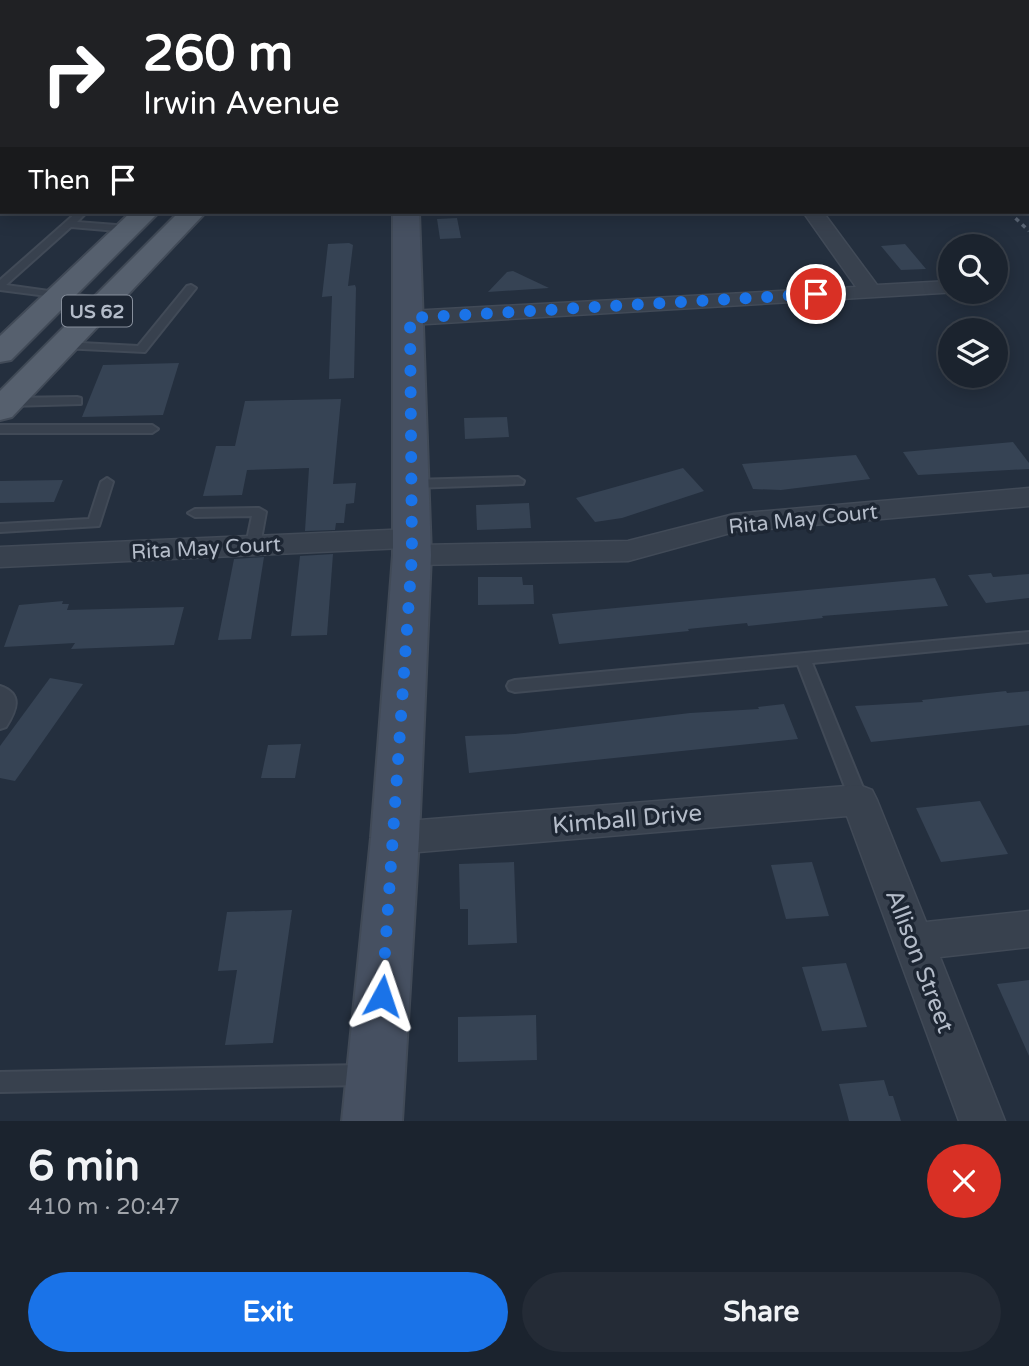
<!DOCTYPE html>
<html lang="en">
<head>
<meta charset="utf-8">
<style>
	body { margin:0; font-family:"Varela Round",sans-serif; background:#242b36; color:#f1f3f6; height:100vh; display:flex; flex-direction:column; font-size:26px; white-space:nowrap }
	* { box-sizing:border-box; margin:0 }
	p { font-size:23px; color:#a0a4aa }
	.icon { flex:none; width:38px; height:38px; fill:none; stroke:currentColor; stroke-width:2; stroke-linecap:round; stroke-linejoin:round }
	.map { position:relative; height:1121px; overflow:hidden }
	.details { display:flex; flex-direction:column; background:#1b232e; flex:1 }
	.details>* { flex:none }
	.hud { position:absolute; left:0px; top:0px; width:1029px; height:214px; box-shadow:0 4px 18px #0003,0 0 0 2px #39404a; background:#202124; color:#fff; overflow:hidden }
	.tools { position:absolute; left:938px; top:234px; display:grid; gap:14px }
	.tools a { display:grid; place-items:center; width:70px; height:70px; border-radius:50%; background:#1b232e; box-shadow:0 4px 18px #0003,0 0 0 2px #39404a; font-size:35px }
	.pin { position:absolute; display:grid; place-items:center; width:60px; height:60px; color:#fff; margin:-30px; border:4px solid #fff; border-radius:50%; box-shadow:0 2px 7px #0007 }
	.me { position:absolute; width:77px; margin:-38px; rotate:5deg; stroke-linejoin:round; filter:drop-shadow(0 0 5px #0008) }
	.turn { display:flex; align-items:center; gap:24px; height:147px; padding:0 28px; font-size:32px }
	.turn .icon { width:91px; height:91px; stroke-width:2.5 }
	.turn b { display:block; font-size:49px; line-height:60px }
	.then { display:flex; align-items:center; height:66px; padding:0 28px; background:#0003; gap:14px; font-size:26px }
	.round { display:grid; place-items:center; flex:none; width:74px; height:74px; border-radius:37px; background:#242b36 }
	.head { display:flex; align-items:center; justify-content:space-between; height:119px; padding:0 28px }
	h1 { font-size:42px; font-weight:700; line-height:52px }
	.button { display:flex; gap:14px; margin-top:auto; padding:14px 28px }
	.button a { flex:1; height:80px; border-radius:42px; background:#1a73e8; color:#fff; font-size:28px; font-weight:700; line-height:80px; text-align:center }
	.button a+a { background:#242b36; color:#f1f3f6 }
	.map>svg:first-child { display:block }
	.building { fill:#364354 }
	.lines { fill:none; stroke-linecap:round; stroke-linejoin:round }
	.lane-casing { stroke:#414a57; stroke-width:4 }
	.street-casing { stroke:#414a57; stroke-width:3 }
	.secondary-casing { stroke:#414a57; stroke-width:4 }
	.primary-casing { stroke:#414a57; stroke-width:4 }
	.path { stroke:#3f5557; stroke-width:2.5; stroke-dasharray:2.5 2.5; stroke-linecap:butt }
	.lane { fill:#38414e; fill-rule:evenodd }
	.street { fill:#38414e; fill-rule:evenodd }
	.secondary { fill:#465061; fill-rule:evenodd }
	.primary { fill:#56606e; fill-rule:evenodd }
	.rail-far1 { stroke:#5a6575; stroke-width:2.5; stroke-dasharray:3.5 3.5; stroke-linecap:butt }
	.rail { stroke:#5a6575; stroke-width:3.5; stroke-dasharray:4.5 4.5; stroke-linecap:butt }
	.route { stroke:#1a73e8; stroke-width:12; stroke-dasharray:0 21.6 }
	.labels { text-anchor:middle; stroke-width:7; stroke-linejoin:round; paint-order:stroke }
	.shield { fill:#1d2633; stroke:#878f9c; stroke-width:2 }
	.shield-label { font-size:19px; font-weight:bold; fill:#b4bcc9 }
	.street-label { font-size:21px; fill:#b4bcc9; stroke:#1d2633 }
	.near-street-label { font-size:24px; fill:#b4bcc9; stroke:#1d2633 }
</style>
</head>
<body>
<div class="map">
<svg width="1029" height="1121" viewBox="0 0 1029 1121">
	<rect width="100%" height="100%" fill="#242f3e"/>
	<g class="building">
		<path d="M457 218 461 238 440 239 437 219Z"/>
		<path d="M349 243 353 245 348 286 355 285 356 288 354 378 329 379 332 296 322 297 328 244Z"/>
		<path d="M905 244 926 269 901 270 881 246Z"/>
		<path d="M513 271 549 288 488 292 507 272Z"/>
		<path d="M179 363 163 415 82 417 103 365Z"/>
		<path d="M341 399 333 484 356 483 354 503 346 504 344 523H336L335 530 305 531 309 468 247 470 242 495 203 496 216 446H235L245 401Z"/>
		<path d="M507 417 509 437 465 439 464 418Z"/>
		<path d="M1013 442 1029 463V469L918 475 903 452Z"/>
		<path d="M856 455 870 479 781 490 753 489 742 464Z"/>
		<path d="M683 468 704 491 622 518 595 522 576 498Z"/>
		<path d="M63 480 54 502 0 503V481Z"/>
		<path d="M529 503 531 528 477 530 476 505Z"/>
		<path d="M333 554 327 635 291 636 300 556Z"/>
		<path d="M264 557 251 639 218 640 234 559Z"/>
		<path d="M991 573 993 577 1029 574V598L986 603 968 575Z"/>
		<path d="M478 577H522L523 585H533L534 604 478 605Z"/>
		<path d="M935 578 948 606 822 616 823 618 748 626 747 623 688 629 689 631 559 644 552 614Z"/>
		<path d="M63 601 62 604H69L67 610 184 607 174 645 71 649 75 643 4 647 19 605Z"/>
		<path d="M50 678 83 684 15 781 0 778V746Z"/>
		<path d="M1006 691 1007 693 1029 691V725L871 742 855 706 923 702 922 700Z"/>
		<path d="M784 704 798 739 469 773 465 736 515 734 690 713 759 709 758 707Z"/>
		<path d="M301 744 295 778H261L268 745Z"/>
		<path d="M980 801 1008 854 941 862 916 808Z"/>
		<path d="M514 862 517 943 468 945V909H460L459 864Z"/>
		<path d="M812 862 829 916 786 919 771 865Z"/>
		<path d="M292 910 273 1043 225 1045 237 970 218 971 227 912Z"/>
		<path d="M846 963 867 1027 822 1031 802 967Z"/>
		<path d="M1029 980V1056L997 984Z"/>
		<path d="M536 1015 537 1060 458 1062V1017Z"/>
		<path d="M884 1080 889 1096H893L901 1121H849L839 1084Z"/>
	</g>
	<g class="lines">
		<defs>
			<g id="lane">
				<path d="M448 0H454L447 2Z"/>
				<rect x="481" y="0" width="6" height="2"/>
				<path d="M603 0H609L610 2H604Z"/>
				<path d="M683 0H689L690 2H684Z"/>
				<path d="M0 73H2L0 78Z"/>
				<rect x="0" y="96" width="2" height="4"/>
				<path d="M2 186V193L0 194V187Z"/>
				<path d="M77 212H87L77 222 129 226 134 229 129 232 71 227 6 285 106 299 111 302 110 304 0 290V280Z"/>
				<path d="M191 285 196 288 145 352 62 348 56 345 62 342 138 346 187 286Z"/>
				<path d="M77 397 81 398V404L9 406 3 402 9 398Z"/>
				<path d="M0 425H152L158 429 152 433H0Z"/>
				<path d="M518 477 524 481 523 484 412 488 406 484 412 480Z"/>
				<path d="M107 478 113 482 99 526 0 532V524L89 519 101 482Z"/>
				<path d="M259 508 266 512 260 545 253 549 246 545 252 516 195 517 188 513 195 509Z"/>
				<path d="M1029 632V642L812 663 868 800 865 805 859 807 853 805 850 800 798 665 515 692 509 690 507 686 509 682 515 680Z"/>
				<path d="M0 686C24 694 16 711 6 727L0 729Z"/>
				<path d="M363 1065 370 1068 373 1075 370 1082 363 1085 0 1092V1072Z"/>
			</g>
			<g id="street">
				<path d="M164 0H183L163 2Z"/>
				<path d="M225 0H239L240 2H226Z"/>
				<rect x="644" y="0" width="14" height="2"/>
				<path d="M2 53V63L0 64V54Z"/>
				<path d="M803 212H823L877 285 950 281V292H958L410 325 399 318 410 311 856 287Z"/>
				<path d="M1029 488V506L734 532 628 561 412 565 402 562 397 555 403 548 0 567V547L412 529 422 531 427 538 420 545 628 541 734 514Z"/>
				<path d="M859 785 872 790 877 800 926 922 1029 911V947L940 957 1005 1121H959L847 816 395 854 382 849 376 838 382 827 395 822Z"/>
			</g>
			<path id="secondary" d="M393 212H419L431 555 419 838 402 1121H342L371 838 393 555Z"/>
			<g id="primary">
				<path d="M355 0H374L354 2Z"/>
				<path d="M389 0H408L388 2Z"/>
				<path d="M131 212H159L11 360 0 362V336Z"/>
				<path d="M179 212H206L12 417 0 420V391Z"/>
			</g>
		</defs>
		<use href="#lane" class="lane-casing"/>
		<use href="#street" class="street-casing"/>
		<use href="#secondary" class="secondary-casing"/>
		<use href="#primary" class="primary-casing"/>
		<path class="path" d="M1027 182 1029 184"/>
		<use href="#lane" class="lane"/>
		<use href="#street" class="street"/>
		<use href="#secondary" class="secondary"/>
		<use href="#primary" class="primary"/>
		<path class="rail-far1" d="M779 0 781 2"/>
		<path class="rail" d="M1009 212 1029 231"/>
	</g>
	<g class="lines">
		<path class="route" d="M382 996 412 555 410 318 816 294"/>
	</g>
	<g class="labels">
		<rect class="shield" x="62" y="295.5" width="70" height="31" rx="5"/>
		<g class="shield-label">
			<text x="97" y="318">US 62</text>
		</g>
		<g class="street-label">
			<text transform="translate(803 519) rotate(-6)" y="7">Rita May Court</text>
			<text transform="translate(206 548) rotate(-3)" y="7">Rita May Court</text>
		</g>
		<g class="near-street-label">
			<text transform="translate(627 819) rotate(-5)" y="8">Kimball Drive</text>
			<text transform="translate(920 961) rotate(69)" y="8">Allison Street</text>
		</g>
	</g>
</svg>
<div class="tools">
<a><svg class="icon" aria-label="search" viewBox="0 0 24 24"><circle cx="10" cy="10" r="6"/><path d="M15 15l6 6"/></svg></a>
<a><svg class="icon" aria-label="layers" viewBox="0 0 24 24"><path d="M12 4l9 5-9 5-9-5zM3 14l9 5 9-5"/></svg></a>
</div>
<div class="pin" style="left:816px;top:294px;background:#d93025"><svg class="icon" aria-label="arrive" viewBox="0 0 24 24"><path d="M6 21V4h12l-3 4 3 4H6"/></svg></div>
<svg class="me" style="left:382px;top:996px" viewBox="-20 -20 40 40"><path d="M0-17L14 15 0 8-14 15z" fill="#1a73e8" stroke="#fff" stroke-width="4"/></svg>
<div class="hud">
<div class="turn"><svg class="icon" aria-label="right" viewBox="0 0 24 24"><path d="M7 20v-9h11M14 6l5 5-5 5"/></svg><div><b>260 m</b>Irwin Avenue</div></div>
<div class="then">Then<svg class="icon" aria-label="arrive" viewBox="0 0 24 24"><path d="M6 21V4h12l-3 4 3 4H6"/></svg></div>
</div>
</div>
<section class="details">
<div class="head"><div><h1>6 min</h1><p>410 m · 20:47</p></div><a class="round" style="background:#d93025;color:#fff"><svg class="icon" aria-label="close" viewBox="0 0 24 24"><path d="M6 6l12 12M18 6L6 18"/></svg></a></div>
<div class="button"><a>Exit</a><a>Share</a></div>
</section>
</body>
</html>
